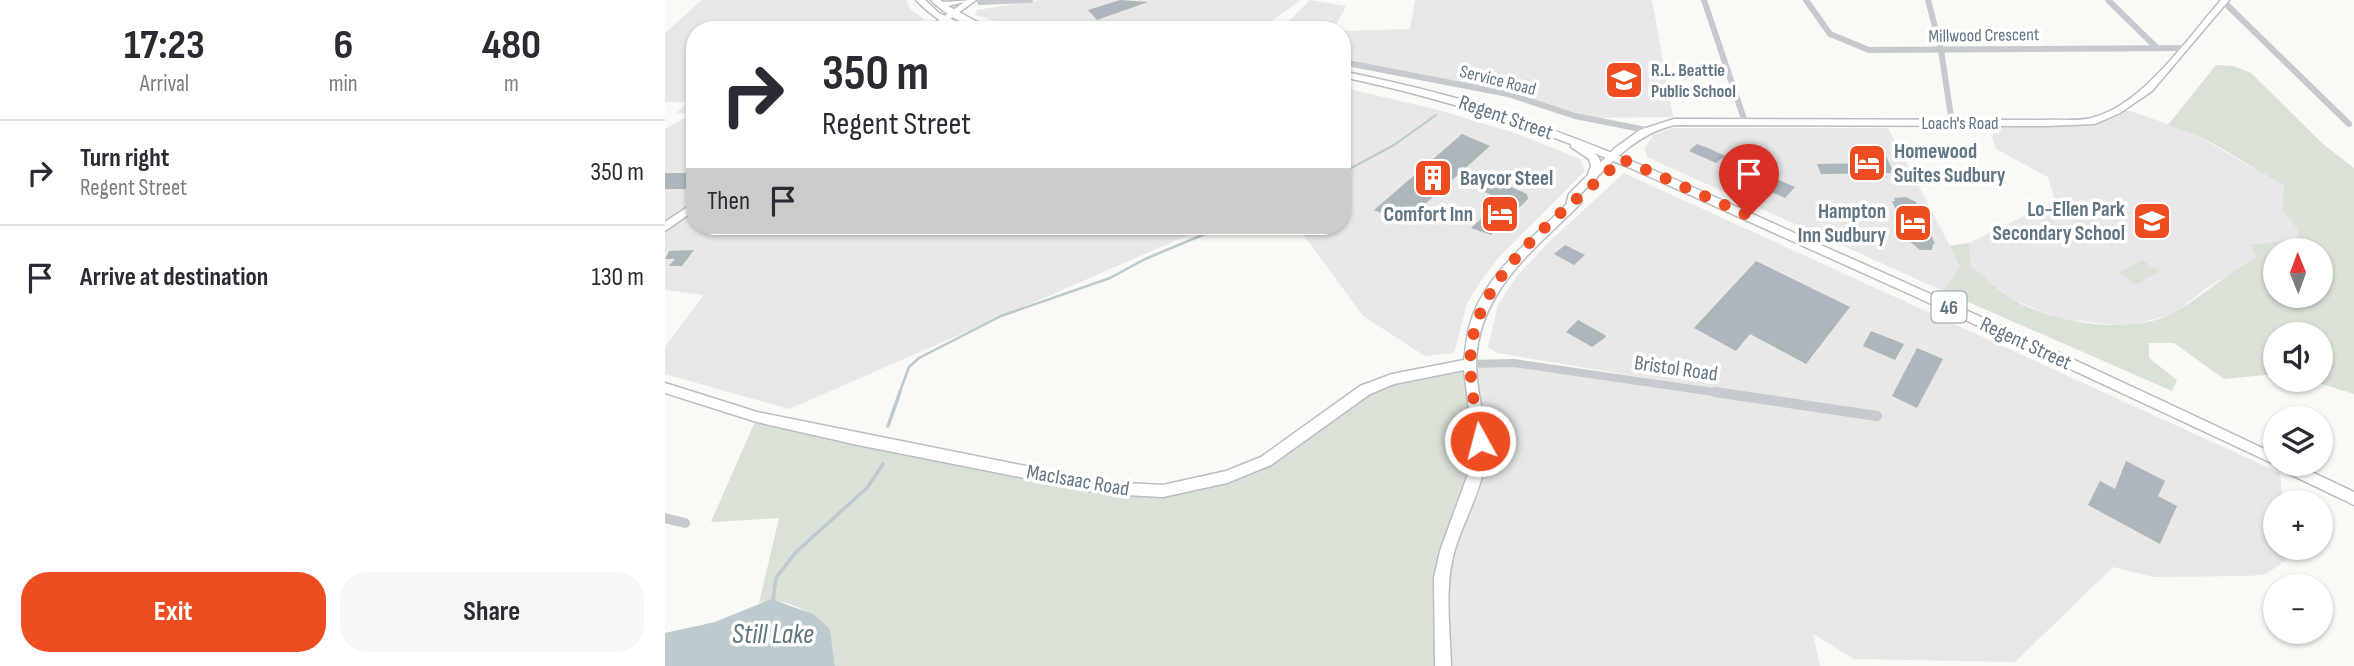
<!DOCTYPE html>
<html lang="en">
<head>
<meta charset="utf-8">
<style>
	body { margin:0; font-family:"Sofia Sans Condensed",sans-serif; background:#f7f7f7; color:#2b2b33; height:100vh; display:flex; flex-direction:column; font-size:26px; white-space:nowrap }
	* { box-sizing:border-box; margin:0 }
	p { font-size:23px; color:#7c7c81 }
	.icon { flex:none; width:38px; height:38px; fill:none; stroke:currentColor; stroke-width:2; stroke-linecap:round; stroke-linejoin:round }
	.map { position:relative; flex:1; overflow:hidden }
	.drawer { display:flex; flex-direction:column; background:#fff; width:665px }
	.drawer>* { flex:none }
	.top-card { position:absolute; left:21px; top:21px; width:665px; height:214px; border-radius:28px; box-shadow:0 2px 5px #0004; background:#fff; color:#2b2b33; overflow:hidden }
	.needle { width:46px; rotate:359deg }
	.tools { position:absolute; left:1598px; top:238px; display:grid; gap:14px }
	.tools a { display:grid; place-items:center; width:70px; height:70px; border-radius:50%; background:#fff; box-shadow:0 2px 5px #0004; font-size:35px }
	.pin { position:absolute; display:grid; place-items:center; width:60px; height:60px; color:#fff; margin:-72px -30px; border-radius:50% 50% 50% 0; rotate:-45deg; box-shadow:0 0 7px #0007 }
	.pin .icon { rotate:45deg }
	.me { position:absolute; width:77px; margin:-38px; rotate:353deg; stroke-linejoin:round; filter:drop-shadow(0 0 5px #0008) }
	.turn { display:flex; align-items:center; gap:24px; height:147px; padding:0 21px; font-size:32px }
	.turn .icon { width:91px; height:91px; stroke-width:2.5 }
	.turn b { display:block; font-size:49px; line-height:60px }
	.then { display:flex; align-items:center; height:66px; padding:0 21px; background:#0003; gap:14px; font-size:26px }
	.eta { display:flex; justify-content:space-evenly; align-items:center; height:119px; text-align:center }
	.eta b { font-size:42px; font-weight:700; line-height:49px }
	.primary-button { display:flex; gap:14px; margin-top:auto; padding:14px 21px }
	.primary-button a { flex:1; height:80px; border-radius:28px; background:#ee4c21; color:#fff; font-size:28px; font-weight:700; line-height:80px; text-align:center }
	.primary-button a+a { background:#f7f7f7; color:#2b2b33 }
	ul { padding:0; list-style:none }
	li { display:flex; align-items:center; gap:21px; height:105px; padding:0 21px; border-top:2px solid #e1e1e2 }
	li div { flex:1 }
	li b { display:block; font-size:26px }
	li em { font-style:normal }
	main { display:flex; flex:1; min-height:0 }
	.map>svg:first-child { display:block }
	.built { fill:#e7e8e7 }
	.green { fill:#dae1d7; fill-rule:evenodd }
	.water { fill:#bdcace }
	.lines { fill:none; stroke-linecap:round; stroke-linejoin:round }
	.stream-far2 { stroke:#bdcace; stroke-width:2 }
	.stream-far1 { stroke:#bdcace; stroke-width:2.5 }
	.stream { stroke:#bdcace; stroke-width:3.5 }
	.building { fill:#adb6bb }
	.secondary-casing { stroke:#b8bec2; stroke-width:3 }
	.primary-casing { stroke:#b7bcc0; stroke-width:3 }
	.street-far2 { stroke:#c6cace; stroke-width:6 }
	.street-far1 { stroke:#c6cace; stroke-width:8 }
	.street { stroke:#c6cace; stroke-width:10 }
	.secondary { fill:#fff; fill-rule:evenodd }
	.primary { fill:#fff; fill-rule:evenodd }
	.route { stroke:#ee4c21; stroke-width:12; stroke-dasharray:0 21.6 }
	.labels { text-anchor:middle; stroke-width:7; stroke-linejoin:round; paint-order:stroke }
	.far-street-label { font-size:18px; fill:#627583; stroke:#fff }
	.far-poi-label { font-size:18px; font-weight:bold; fill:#627583; stroke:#fff; text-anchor:start }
	.shield { fill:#fff; stroke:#919ea8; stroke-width:2 }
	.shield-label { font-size:19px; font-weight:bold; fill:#627583 }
	.street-label { font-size:21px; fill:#627583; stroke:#fff }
	.poi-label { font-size:21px; font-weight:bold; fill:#627583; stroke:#fff; text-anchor:end }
	.near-water-label { font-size:28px; font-style:italic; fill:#5d757d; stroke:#fff }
</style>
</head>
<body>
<main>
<section class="drawer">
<div class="eta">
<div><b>17:23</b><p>Arrival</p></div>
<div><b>6</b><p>min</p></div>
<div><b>480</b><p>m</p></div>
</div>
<ul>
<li><svg class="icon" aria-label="right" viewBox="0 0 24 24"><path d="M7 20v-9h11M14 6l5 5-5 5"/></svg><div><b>Turn right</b><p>Regent Street</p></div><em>350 m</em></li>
<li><svg class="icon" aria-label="arrive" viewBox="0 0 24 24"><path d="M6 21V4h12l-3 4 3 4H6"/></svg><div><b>Arrive at destination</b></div><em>130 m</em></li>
</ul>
<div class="primary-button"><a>Exit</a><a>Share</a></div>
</section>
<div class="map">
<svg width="1689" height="666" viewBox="0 0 1689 666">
	<rect width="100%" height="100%" fill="#f9f9f6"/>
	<g class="built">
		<path d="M37 0H241L245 9 259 19 260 26 255 30H30V226H544L124 409 0 374V347L39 295 0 290V129L27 114 12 113 22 102H0V33Z"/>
		<path d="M376 0H636L594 30H363L310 15 312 10Z"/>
		<path d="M645 0 681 6 668 30H615Z"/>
		<path d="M750 0H987L1008 117 921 118 843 94 677 62V31L745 29Z"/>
		<path d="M679 88 770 109 853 134 915 159 920 171 833 258 815 282 802 304 789 353 760 356 698 316 632 226H677Z"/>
		<path d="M1452 111H1465L1526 132 1619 186 1617 209 1632 229 1633 240 1586 244 1591 258 1540 289 1509 314 1463 326 1394 319 1345 298 1306 266 1304 243 1390 201 1383 177 1331 149 1327 136 1332 128 1349 122 1430 121Z"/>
		<path d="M1007 128H1223L1296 267 1278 291 982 157 979 148 989 135Z"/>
		<path d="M959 173 1615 473 1618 502H1610V548H1623L1624 558 1601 574 1584 576 1489 577 1448 567 1350 662 1189 659 1148 634 1155 666H778L776 614 805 364 849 363 1120 401 832 353 823 347 833 305 851 277 884 242Z"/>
	</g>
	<g class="green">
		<path d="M1551 65 1568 66 1586 73 1658 144 1689 168V394L1644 380H1656V334H1610V374L1559 379 1509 343H1484V358L1512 380 1507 391 1278 291 1295 267 1285 246 1304 243 1306 266C1319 276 1331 288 1344 297 1384 323 1466 337 1510 312 1538 297 1559 274 1591 258L1586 244 1633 240 1632 229 1617 209 1619 186C1580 164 1546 137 1503 125ZM1610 250H1656V296H1610Z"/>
		<path d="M1477 260 1494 271 1471 285 1454 273Z"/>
		<path d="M805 364 815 441 782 551 778 666H170L165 629C146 612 119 595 94 603L114 518 46 522 92 417 351 469 498 491 601 461 700 390Z"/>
	</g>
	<path class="water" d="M106 599 148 614 165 629 170 666H0V633L50 622Z"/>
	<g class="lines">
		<path class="stream-far2" d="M677 173 729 145 771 115"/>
		<path class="stream-far1" d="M234 394 244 367 254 358 336 316 445 278 480 259 559 226"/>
		<g class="stream">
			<path d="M223 426 235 392"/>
			<path d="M108 601 111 578 131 552 202 488 218 464"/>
		</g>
	</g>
	<g class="building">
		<path d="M455 0 483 2 432 20 423 10Z"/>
		<path d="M797 134 825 146 739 223 709 210Z"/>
		<path d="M1032 144 1043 148 1060 156 1051 163 1024 151Z"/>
		<path d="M1202 152H1219L1229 173 1156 174 1152 164 1207 163Z"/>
		<rect x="0" y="173" width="30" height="16"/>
		<path d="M823 177 862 194 863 199 826 235 806 228 837 200 811 188Z"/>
		<path d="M1108 177 1116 181 1130 187 1120 198 1096 187Z"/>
		<path d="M1241 197 1251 202 1270 244H1268L1267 250H1255L1243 240 1227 201H1230L1229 198Z"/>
		<path d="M900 245 920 255 909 265 889 254Z"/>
		<path d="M29 250 17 266H4L10 259H0L4 251Z"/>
		<path d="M1091 261 1185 307 1141 364 1085 334 1071 351 1029 328Z"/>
		<path d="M913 320 940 335 941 337 927 347 901 332Z"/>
		<path d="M1206 331 1239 344 1230 360 1198 346Z"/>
		<path d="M1252 348 1278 359 1252 408 1227 396Z"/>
		<path d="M1461 461 1500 481 1493 496 1512 506 1495 544 1423 505 1435 481 1450 489Z"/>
	</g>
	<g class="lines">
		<defs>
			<g id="secondary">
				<path d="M302 0H311L270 30H260Z"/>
				<path d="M1556 0H1564L1487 91 1455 113 1430 124 1381 126 1009 125C968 135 942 167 913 197L917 201 916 203C869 250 813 291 811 363 811 397 825 430 820 464 816 490 798 523 790 549 779 586 785 628 786 666H770L769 578 775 551 806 466 808 442 799 370 729 384 705 394 606 465 562 483 498 497 440 494 193 445 92 422 0 393V383L92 412 440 482 498 485 561 471 596 457 695 386 727 374 799 360C801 350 801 338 804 328 817 276 865 241 901 205L904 194 950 148 975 130 1009 119 1381 120C1396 119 1415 122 1430 117 1479 103 1523 38 1556 0Z"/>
				<path d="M30 202V210L0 231V222Z"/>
			</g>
			<g id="primary">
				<path d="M251 0H260L274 13 305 28C289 34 262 12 251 0Z"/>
				<path d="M266 0H275L278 2 308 0 283 6 327 30C306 30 280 15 266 0Z"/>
				<path d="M677 71C719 80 760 89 801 101 924 138 1041 193 1158 246 1310 313 1460 383 1610 454V464H1630L1689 492V505L1612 468 1611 465 1249 296 963 167 929 153C939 160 936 170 931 179H923L922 177 926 166 924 159 906 147V144C831 116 756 93 677 77Z"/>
			</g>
		</defs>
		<use href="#secondary" class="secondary-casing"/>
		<use href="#primary" class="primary-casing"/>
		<g class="street-far2">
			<path d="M1039 0 1080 122"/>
			<path d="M1141 0 1165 34 1204 50 1520 48"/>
			<path d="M1263 0 1276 50 1287 123"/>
			<path d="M1443 0 1491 47"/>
			<path d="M315 2 365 0"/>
			<path d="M1560 3 1684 124"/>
			<path d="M677 62 843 94 910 116 981 130"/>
		</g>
		<path class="street-far1" d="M805 364 849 363 1062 394"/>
		<g class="street">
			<path d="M1050 392 1212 416"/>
			<path d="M0 518 20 523"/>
		</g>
		<use href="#secondary" class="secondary"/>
		<use href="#primary" class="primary"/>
	</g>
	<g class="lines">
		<path class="route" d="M815 441C811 411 803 379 806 349 814 270 903 209 957 159L1084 216"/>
	</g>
	<defs>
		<symbol id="school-square" viewBox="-11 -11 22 22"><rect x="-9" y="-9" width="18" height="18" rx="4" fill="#ee4c21" stroke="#fff"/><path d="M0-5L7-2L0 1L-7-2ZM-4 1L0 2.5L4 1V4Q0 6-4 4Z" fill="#fff"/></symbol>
		<symbol id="hotel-square" viewBox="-11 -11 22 22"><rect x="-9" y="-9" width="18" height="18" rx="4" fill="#ee4c21" stroke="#fff"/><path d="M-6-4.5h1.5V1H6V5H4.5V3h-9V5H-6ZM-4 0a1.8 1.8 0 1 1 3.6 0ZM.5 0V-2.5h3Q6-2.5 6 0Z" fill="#fff"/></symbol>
		<symbol id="building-square" viewBox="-11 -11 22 22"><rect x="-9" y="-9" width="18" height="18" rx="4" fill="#ee4c21" stroke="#fff"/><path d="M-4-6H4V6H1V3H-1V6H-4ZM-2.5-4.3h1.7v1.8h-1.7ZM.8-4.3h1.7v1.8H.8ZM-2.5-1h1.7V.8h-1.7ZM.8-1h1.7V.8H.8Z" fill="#fff"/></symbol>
	</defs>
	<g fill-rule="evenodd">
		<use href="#school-square" x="937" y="58" width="44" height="44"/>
		<use href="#hotel-square" x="1180" y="141" width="44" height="44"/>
		<use href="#building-square" x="746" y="156" width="44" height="44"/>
		<use href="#hotel-square" x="813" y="192" width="44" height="44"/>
		<use href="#school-square" x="1465" y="199" width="44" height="44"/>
		<use href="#hotel-square" x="1226" y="201" width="44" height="44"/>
	</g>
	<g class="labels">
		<g class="far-street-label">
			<text transform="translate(1319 35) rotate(-1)" y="6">Millwood Crescent</text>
			<text transform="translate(833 80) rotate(14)" y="6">Service Road</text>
			<text x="1295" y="129">Loach's Road</text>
		</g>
		<g class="far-poi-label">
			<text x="986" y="76">R.L. Beattie<tspan x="986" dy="21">Public School</tspan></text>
		</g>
		<rect class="shield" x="1266.5" y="291.5" width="35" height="31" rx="5"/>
		<g class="shield-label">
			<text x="1284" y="314">46</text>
		</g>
		<g class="street-label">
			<text transform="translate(841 117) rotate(19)" y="7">Regent Street</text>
			<text transform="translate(1361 343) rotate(25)" y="7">Regent Street</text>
			<text transform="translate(1011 368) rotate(8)" y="7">Bristol Road</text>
			<text transform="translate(413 480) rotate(10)" y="7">MacIsaac Road</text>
		</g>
		<g class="poi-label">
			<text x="1229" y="158" text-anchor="start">Homewood<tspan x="1229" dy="24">Suites Sudbury</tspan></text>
			<text x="795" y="185" text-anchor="start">Baycor Steel</text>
			<text x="1460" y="216">Lo-Ellen Park<tspan x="1460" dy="24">Secondary School</tspan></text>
			<text x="1221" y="218">Hampton<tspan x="1221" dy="24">Inn Sudbury</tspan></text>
			<text x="808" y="221">Comfort Inn</text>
		</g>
		<g class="near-water-label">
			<text x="108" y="643">Still Lake</text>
		</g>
	</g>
</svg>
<div class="tools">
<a><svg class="needle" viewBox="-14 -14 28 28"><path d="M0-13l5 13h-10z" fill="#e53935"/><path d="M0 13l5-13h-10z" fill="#7c7c81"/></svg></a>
<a><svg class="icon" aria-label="sound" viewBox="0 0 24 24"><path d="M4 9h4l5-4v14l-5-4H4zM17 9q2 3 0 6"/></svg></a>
<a><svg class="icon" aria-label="layers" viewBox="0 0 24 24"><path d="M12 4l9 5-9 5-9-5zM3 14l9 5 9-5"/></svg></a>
<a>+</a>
<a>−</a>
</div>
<div class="pin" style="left:1084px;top:216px;background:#d93025"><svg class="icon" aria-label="arrive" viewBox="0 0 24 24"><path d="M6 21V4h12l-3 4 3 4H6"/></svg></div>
<svg class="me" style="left:815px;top:441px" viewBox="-20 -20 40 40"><circle r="17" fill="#ee4c21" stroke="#fff" stroke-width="3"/><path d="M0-11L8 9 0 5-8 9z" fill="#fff"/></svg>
<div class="top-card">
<div class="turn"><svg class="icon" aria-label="right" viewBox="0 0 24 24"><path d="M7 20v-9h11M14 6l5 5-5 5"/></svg><div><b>350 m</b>Regent Street</div></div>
<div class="then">Then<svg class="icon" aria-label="arrive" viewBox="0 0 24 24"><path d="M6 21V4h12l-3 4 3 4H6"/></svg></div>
</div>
</div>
</main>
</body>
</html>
